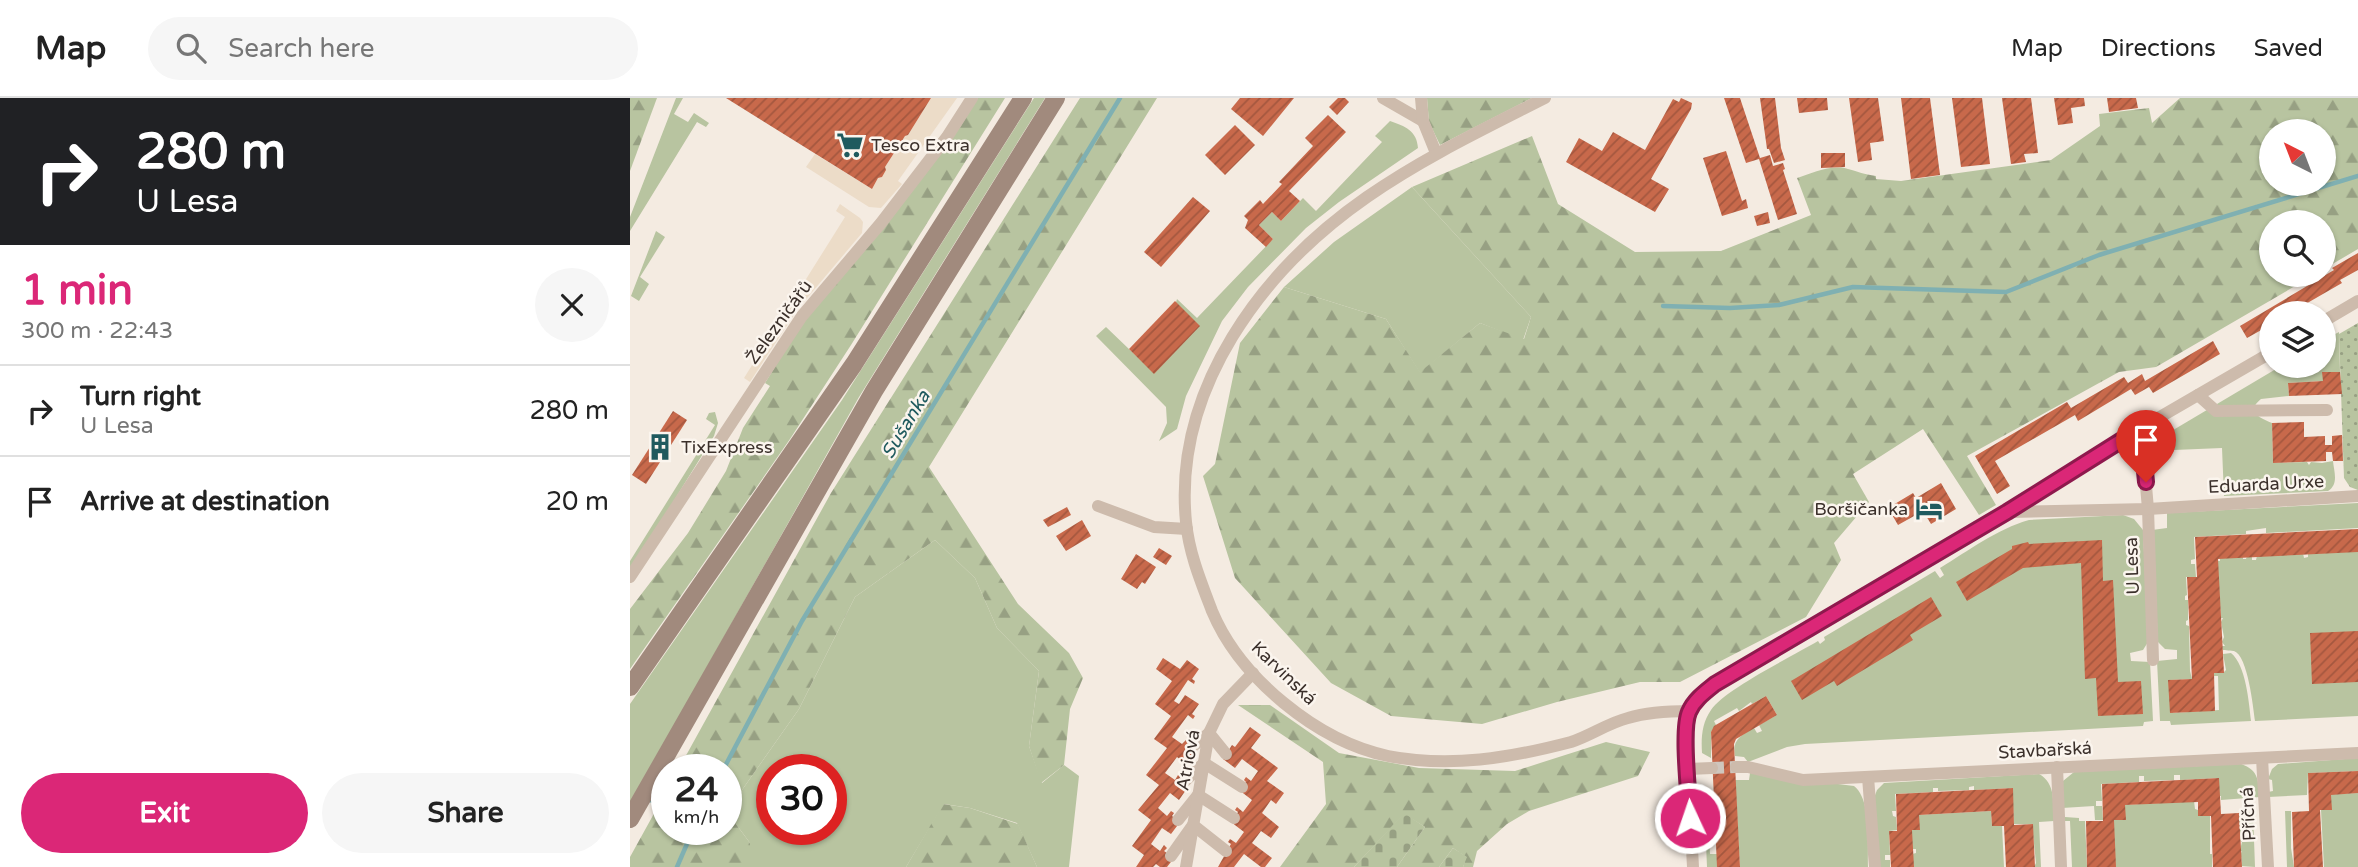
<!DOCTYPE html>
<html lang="en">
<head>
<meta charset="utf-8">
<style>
	body { margin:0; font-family:"Varela Round",sans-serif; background:#f6f6f6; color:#222; height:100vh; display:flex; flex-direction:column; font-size:26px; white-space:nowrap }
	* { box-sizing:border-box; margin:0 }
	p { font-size:23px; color:#767676 }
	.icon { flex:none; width:38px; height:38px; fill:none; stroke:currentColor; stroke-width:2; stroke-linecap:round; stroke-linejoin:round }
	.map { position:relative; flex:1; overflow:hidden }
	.sheet { display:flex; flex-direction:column; background:#fff; width:630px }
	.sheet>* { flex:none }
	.hud { background:#202124; color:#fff; overflow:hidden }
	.needle { width:46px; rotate:318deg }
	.tools { position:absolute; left:1629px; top:21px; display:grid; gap:14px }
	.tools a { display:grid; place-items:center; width:77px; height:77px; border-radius:50%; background:#fff; box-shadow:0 2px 5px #0004; font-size:35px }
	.speed { position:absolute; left:21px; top:656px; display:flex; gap:14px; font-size:35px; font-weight:700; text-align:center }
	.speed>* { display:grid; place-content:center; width:91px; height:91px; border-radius:50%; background:#fff; box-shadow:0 2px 5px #0004; line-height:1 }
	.speed small { font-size:18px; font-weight:400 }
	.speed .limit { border:10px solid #d22; background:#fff; color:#111 }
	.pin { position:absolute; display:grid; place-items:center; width:60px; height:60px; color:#fff; margin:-72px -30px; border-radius:50% 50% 50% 0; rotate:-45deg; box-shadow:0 0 7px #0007 }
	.pin .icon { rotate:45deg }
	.me { position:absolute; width:77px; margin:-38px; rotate:357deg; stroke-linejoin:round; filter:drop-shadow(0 0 5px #0008) }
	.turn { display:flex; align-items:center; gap:24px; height:147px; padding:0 21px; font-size:32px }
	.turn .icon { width:91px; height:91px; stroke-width:2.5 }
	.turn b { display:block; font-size:49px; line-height:60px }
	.round { display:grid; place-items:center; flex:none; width:74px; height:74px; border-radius:37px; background:#f6f6f6 }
	.headline { display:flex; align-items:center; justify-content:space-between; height:119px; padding:0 21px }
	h1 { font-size:42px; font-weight:800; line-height:52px; color:#db2777 }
	.button { display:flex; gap:14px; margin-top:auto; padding:14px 21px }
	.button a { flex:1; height:80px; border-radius:42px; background:#db2777; color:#fff; font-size:28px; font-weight:800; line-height:80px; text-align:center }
	.button a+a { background:#f6f6f6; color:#222 }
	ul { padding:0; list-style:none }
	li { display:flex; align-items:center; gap:21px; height:91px; padding:0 21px; border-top:2px solid #e0e0e0 }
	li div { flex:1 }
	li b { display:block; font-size:26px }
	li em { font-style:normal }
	header { display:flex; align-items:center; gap:42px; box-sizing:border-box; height:98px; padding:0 35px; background:#fff; border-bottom:2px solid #e0e0e0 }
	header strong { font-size:33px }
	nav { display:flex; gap:38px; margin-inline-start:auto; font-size:24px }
	.search { width:490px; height:63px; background:#f6f6f6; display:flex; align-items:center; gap:18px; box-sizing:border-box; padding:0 24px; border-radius:38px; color:#767676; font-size:26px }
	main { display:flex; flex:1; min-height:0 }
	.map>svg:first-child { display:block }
	.grass { fill:#b8c4a0; fill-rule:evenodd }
	.forest { fill:url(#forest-firs); fill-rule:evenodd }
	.cemetery { fill:url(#cemetery-stones) }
	.park { fill:url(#park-dots) }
	.plaza { fill:#ecdcc8 }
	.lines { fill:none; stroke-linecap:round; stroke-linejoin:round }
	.stream { stroke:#7fb0b2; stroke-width:4.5 }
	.building { fill:url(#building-hatch) }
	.minor-tunnel { stroke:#cfc6bd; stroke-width:12; stroke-dasharray:12 6; stroke-linecap:butt }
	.minor { stroke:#cdbbac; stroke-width:12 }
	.secondary { stroke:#a18a7d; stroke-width:18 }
	.route-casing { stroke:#8e194d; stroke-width:18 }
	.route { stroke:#db2777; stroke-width:12 }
	.labels { text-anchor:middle; stroke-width:5; stroke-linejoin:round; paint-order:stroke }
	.poi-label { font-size:18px; fill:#3b302b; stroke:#fbf5ee; text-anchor:start }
	.street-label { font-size:18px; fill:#3b302b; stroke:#fbf5ee }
	.water-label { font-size:19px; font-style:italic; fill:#1f5a5e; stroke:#fbf5ee }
</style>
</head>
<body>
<header>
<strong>Map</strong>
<div class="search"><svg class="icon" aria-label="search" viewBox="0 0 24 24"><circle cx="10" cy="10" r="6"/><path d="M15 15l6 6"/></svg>Search here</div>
<nav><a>Map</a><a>Directions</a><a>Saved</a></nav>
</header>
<main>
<section class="sheet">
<div class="hud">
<div class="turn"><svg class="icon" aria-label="right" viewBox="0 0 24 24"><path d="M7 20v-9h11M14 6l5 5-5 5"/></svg><div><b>280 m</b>U Lesa</div></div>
</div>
<div class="headline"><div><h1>1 min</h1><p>300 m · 22:43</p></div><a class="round"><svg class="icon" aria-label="close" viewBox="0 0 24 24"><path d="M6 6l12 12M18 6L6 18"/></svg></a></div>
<ul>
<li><svg class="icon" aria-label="right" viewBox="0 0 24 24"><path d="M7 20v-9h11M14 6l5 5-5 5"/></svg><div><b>Turn right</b><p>U Lesa</p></div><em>280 m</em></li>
<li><svg class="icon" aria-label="arrive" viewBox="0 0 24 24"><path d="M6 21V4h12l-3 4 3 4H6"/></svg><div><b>Arrive at destination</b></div><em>20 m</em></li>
</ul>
<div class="button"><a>Exit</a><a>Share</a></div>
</section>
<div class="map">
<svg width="1728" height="769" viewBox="0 0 1728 769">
	<defs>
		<pattern id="forest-firs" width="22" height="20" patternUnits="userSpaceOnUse" patternTransform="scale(1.75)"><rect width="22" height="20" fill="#b8c4a0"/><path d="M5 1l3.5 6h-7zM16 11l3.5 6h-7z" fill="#97a083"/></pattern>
		<pattern id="cemetery-stones" width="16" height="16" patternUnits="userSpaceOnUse" patternTransform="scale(1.75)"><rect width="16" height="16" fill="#b8c4a0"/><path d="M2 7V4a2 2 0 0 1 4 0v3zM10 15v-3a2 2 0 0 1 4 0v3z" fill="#97a083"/></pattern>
		<pattern id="park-dots" width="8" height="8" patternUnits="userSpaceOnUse" patternTransform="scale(1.75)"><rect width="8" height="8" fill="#b8c4a0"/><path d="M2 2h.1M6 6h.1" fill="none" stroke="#97a083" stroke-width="1.8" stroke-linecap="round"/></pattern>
		<pattern id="building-hatch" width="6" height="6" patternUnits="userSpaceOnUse" patternTransform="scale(1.75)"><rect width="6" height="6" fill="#c8694b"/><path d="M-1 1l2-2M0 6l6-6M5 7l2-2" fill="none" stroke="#a4573f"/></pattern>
	</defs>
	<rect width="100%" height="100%" fill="#f4ebe1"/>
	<g class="grass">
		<path d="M46 0H53L44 16 58 24 64 15 79 25 76 29 67 24 0 133V119Z"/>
		<path d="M404 0H415L229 299 0 706V606L212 302Z"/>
		<path d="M760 23C775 28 787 33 788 50L709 104 676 130 618 189 592 223 556 298 547 331 529 343 537 325 536 309 466 238 476 229 524 275 547 201 567 220 643 141 629 127 642 114 651 123 673 100 686 113 752 44 745 38Z"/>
		<path d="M782 89 901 219 893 242 850 225 790 275 756 221 654 189 704 144Z"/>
		<path d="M26 133 35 139 10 179 19 186 9 203 1 198Z"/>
		<path d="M1709 234 1710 274H1693V283L1658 285 1659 298 1631 301C1615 314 1630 320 1642 325L1643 365 1677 364 1679 367 1681 364 1692 365 1703 363C1704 374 1709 386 1698 393L1594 398 1592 350 1520 353 1523 344 1651 268H1694V242Z"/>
		<path d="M85 314 88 325 84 338 9 459 0 469V463L85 327 76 321 79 315Z"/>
		<path d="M1728 405V430L1636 435V430L1616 433V436L1564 439 1565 461 1561 462V466H1565L1566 479H1556L1557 497 1555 498V502H1558V522L1556 523V527L1559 528 1560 573 1562 581 1539 582 1543 615 1589 612 1588 578H1584V575L1594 574 1596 572 1593 556 1601 555C1616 567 1619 605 1621 623L1541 627 1540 623H1530L1527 563 1547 561V552L1535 551 1528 544 1522 432 1537 430V415H1539Z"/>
		<path d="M1493 417 1504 421 1513 432 1518 544 1513 552 1500 555 1501 563 1520 564 1523 623 1514 624 1513 628 1175 646 1157 649 1118 664 1114 659 1105 658C1102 642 1110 638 1124 630L1127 635 1132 633 1129 627 1147 617 1136 598 1122 606 1121 604 1109 613 1107 610 1084 623 1086 627 1081 634V660L1072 655C1071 639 1072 625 1081 612 1095 591 1163 558 1188 543L1190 546 1195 542 1194 539 1305 473 1310 480 1314 477 1310 470C1338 453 1367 431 1399 422Z"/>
		<path d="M305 442 345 480 367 530 409 573 399 648 412 685 434 667 449 678 439 769H407L387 725 340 710 314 706 276 769H120V745L103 722 112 692 169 611 225 499ZM142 672H201V732H142Z"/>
		<path d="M1728 452V618L1625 623C1623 609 1618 558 1604 553 1603 553 1593 552 1593 552L1592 548H1595L1592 544 1594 539 1591 524 1593 520H1591L1587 463H1590V459L1613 458V461H1616L1617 458H1622V462H1626L1627 458 1673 455 1674 460 1678 459V455Z"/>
		<path d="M1728 660V673L1678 675 1677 697 1638 699V694L1643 693 1642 682 1638 681 1642 671 1648 666Z"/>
		<path d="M1611 666C1629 672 1628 683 1630 699L1591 702V698H1589L1588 680 1550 682V677H1544V682L1514 683V678H1509V684L1471 686 1472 703H1466V708H1472L1473 722H1465L1464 708 1432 710 1433 683 1444 674Z"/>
		<path d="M1120 675 1224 688C1242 702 1237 747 1238 769H1110L1105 682H1119Z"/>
		<path d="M1409 676C1426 685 1423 706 1424 723L1409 724 1411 769H1404L1406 765 1402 726H1384L1382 690 1344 692V688L1339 689V692L1308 693V690H1303V694L1265 696 1266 713H1262L1263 718 1266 719 1267 732 1259 733 1260 757H1255V762H1260V769H1248L1244 700 1247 692 1254 685Z"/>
		<path d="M1728 695V769H1694L1691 712 1701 711V696Z"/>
		<path d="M1077 698 1080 756H1087V769H1077L1074 699Z"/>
		<path d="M1564 703 1565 711 1568 712V718L1580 717V756H1582V769H1485L1483 722H1495V707Z"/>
		<path d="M1361 713 1362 728H1372L1374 769H1283L1282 756 1286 755V751H1282L1281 732H1289L1288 717Z"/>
		<path d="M1655 713H1661V750L1664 769H1657Z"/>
		<path d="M1623 714 1625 769 1611 768 1612 762 1610 755 1612 754 1610 752 1612 744 1610 743 1608 715Z"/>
		<path d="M1435 719 1449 720V723H1455L1457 769H1442L1440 723H1433Z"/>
	</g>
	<g class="forest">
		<path d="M0 0H27L0 73Z"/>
		<path d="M348 0H375L221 247 160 341 0 571V511L58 435 96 373 113 330 140 288 135 285 170 228 316 48Z"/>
		<path d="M450 0H527L299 369 388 506 439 555 453 580 440 611 434 667 411 685 399 648 409 573 367 530 345 480 305 442 225 499 169 611 112 692 103 722 120 745V769H0V759L37 692V732H96V672H48L201 395Z"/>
		<path d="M797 0H902L810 47 799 24Z"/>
		<path d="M1550 0H1728V151L1694 171V124H1642V177H1684L1526 269 1489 274 1337 358 1366 407 1349 417 1293 331 1223 376 1239 404 1204 445 1211 462 1176 519 1050 584H1010L927 604 852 626 761 618 701 585 605 480 573 378 585 366 610 245 654 189 756 221 790 274 850 225 894 241 901 219 782 89 902 38 928 106 1005 154 1091 153 1181 117 1167 80C1182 75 1202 66 1218 71 1229 74 1233 76 1246 78V81L1271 83 1421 62 1470 28 1469 16 1519 10 1522 25ZM1694 33V86H1642V33Z"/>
		<path d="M608 607H640L709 655 789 670 885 673 976 644 1020 654 1008 678 899 713 877 726 847 753 843 769H833L836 759 823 750 809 769H767L795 729 774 716 724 769H650L696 706 693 664Z"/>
		<path d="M313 706 340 710 388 726 407 769H276Z"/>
	</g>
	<g class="cemetery">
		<path d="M774 715 795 729 767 769H724Z"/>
		<path d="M823 750 837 759 833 769H809Z"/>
	</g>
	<path class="park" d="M1728 225V392L1720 389 1714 380 1709 236Z"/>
	<g class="plaza">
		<path d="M301 0H327L268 83 272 86 251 110 239 109 176 69 185 56 242 91 248 80 252 79 255 69 275 38 278 37Z"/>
		<path d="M210 106 230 120 233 124 232 135 167 212 120 284 114 280 215 119 206 113Z"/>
	</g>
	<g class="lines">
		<g class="stream">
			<path d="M1033 208 1100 210 1149 207 1223 189 1376 194 1469 157 1728 78"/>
			<path d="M93 672 172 523 490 0"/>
			<path d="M17 701 37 708"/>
			<path d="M47 769 63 732"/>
		</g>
	</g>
	<g class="building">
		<path d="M96 0H301L278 37 275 38 255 69 256 72 252 79 248 80 242 91Z"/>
		<path d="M610 0H664L633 38 601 11Z"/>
		<path d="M708 0H715L719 4 707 17 699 9Z"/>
		<path d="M1051 0 1062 5 1061 11 1021 81 1039 91 1025 114 936 64 949 40 972 53 983 34 1015 52 1043 1 1049 4Z"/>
		<path d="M1094 0H1110L1130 60 1140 57 1143 68 1153 65 1155 71 1153 72 1167 116 1148 122 1129 61 1116 65Z"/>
		<path d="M1130 0H1145L1151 50 1155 62 1144 65 1139 51H1137Z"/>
		<path d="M1167 0H1197L1198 12 1169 15Z"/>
		<path d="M1219 0H1248L1254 43 1240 45 1242 62 1228 64Z"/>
		<path d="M1271 0H1300L1310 77 1281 81Z"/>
		<path d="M1322 0H1352L1360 66 1331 69Z"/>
		<path d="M1372 0H1401L1408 55 1394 56 1396 64 1381 66Z"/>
		<path d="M1424 0H1454L1455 8 1441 10 1443 25 1428 27Z"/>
		<path d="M1477 0H1506L1508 10 1479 14Z"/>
		<path d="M698 17 716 34 659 93 670 103 651 123 642 114 629 127 643 141 636 149 615 130 618 122 614 118 630 102 633 106 652 86 649 84 683 48 675 40Z"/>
		<path d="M605 27 625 47 595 77 575 57Z"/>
		<path d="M1096 53 1112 103 1116 101 1118 110 1092 118 1073 60Z"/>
		<path d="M1191 55H1215V69L1191 70Z"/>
		<path d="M563 99 580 113 531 169 514 154Z"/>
		<path d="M1138 114 1140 125 1127 128 1124 118Z"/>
		<path d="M1728 155V172L1710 182 1712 185 1660 215H1642V226L1617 240 1610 228 1704 172 1702 170Z"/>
		<path d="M545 203 570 228 524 276 499 251Z"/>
		<path d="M1583 243 1590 256 1523 295 1519 289 1505 297 1501 291 1448 323 1445 317 1365 363 1380 388 1367 396 1345 358 1437 304 1441 310 1494 279 1498 285 1512 276 1515 283Z"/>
		<path d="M1692 274H1710L1712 296 1659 298 1658 285 1693 283Z"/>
		<path d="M43 313 57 322 16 386 2 377Z"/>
		<path d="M1674 324V339L1695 338V347H1702V338L1712 337 1713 363H1703L1702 354H1696V363L1643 365 1642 325Z"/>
		<path d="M1311 385 1326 411 1301 426 1293 413 1268 427 1258 410 1283 395 1286 400Z"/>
		<path d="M437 409 441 417 418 429 413 422Z"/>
		<path d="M452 422 461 438 436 453 426 438Z"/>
		<path d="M1728 431V454L1588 461 1594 575H1584L1585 613 1540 615 1538 582 1562 581 1557 479H1567L1565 439Z"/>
		<path d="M1472 442 1473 483 1483 482 1488 584 1511 583 1513 616 1468 618 1466 580 1455 581 1451 465 1393 470 1337 503 1326 484 1382 451V448L1398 444 1399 446Z"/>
		<path d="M529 450 542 458 536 467 523 459Z"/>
		<path d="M506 456 526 469 515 486 512 484 507 491 491 481Z"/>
		<path d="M1301 499 1312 518 1280 537 1283 542 1207 588 1204 583 1172 602 1161 583Z"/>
		<path d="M1728 533V584L1682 586 1680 535Z"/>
		<path d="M533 560 550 571 557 562 569 571 562 581 565 583 564 586 558 582 544 603 549 606 555 597 569 606 562 616 565 618 563 621 558 617 542 639 552 646 556 642 558 644 556 647 565 654 556 666 547 659 535 675 545 682 548 677 551 679 549 682 558 689 549 702 540 695 528 710 537 718 541 713 544 715 542 718 550 724 541 736 532 730 521 746 530 753 534 747 537 750 534 753 544 760 537 769H530L526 766 523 769H506L514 757 502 748 521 722 508 712 529 687 516 677 537 650 524 641 541 618 525 606 542 583 526 571Z"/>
		<path d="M1136 598 1147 617 1106 641 1104 646 1110 769H1087L1081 634 1084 628Z"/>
		<path d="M620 629 631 637 621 650 648 670 637 683 654 695 646 706 641 702 632 715 649 729 641 740 631 733 622 745 642 760 635 769H631L614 756 604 769H588L601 746 598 744 600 741 606 745 614 734 601 724 608 714 605 712 607 709 613 714 622 702 609 692 616 684 614 682 616 679 621 683 628 673 612 661 605 670 593 661 602 647 605 649Z"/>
		<path d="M1728 673V695L1701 697 1702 712H1690L1693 769H1664L1662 714 1679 713 1678 675Z"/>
		<path d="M1589 680 1591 716 1609 715 1612 769H1583L1581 718H1568V704L1495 707 1496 722H1484L1486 769H1457L1456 723H1473L1472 686Z"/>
		<path d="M1383 690 1384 727 1403 726 1405 769H1376L1374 728H1362L1361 713 1289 717 1290 732H1282L1284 769H1261L1259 733H1267L1266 696Z"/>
	</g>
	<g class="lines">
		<path class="minor-tunnel" d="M1082 670 1106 669"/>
		<g class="minor">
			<path d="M753 0 793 23"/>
			<path d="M791 0 793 23 806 55"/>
			<path d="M915 0C854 31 793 60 737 99 632 172 543 291 556 424 559 455 571 484 582 513 610 580 687 643 758 658 820 670 880 660 941 644 960 638 978 625 998 620 1018 614 1038 613 1059 613"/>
			<path d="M1694 223 1728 203"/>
			<path d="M1568 297 1586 313 1697 312"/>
			<path d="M1511 330 1518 411 1523 562"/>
			<path d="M468 408 524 429 557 431"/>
			<path d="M1379 414 1518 411 1728 398"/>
			<path d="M0 479 172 218 251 125 317 39 342 0"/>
			<path d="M561 650 579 635 596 656"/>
			<path d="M1632 660 1638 769"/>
			<path d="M1106 669H1118L1173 682 1728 655"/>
			<path d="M1427 669 1431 769"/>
			<path d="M1058 671 1082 670"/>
			<path d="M1238 679 1245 769"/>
			<path d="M553 685 574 665 612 689"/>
			<path d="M548 722 568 697 604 720"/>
			<path d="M541 758 563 727 596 753"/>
			<path d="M556 769 579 635 593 606 623 575"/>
			<path d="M1063 769 1056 636 1057 620 1059 613 1069 598 1085 586 1377 414 1511 330 1642 254"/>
		</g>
		<g class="secondary">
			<path d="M0 589 224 266 393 0"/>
			<path d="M0 721 244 293 426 0"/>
		</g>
	</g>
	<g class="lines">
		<defs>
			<path id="route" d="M1060 720C1059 698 1051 632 1059 614 1064 602 1075 594 1085 586L1377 414 1511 330 1516 384"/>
		</defs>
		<use href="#route" class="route-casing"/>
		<use href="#route" class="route"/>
	</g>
	<defs>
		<symbol id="supermarket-bare" viewBox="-9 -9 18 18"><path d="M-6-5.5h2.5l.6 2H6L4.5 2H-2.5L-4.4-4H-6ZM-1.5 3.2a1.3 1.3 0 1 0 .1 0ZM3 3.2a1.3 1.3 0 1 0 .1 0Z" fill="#1f5a5e" stroke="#fbf5ee" stroke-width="2.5" paint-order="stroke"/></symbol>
		<symbol id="building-bare" viewBox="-9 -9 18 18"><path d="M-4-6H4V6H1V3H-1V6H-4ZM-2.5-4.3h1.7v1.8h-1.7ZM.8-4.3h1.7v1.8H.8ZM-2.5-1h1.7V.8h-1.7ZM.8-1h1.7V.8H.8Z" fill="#1f5a5e" stroke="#fbf5ee" stroke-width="2.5" paint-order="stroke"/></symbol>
		<symbol id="hotel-bare" viewBox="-9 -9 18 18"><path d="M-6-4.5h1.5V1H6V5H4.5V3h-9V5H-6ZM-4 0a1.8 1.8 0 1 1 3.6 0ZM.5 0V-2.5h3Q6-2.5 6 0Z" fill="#1f5a5e" stroke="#fbf5ee" stroke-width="2.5" paint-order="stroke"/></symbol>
	</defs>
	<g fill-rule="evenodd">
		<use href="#supermarket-bare" x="201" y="28" width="38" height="38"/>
		<use href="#building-bare" x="11" y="330" width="38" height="38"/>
		<use href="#hotel-bare" x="1280" y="392" width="38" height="38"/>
	</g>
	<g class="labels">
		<g class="poi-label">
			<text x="241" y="53">Tesco Extra</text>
			<text x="51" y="355">TixExpress</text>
			<text x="1278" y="417" text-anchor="end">Boršičanka</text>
		</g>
		<g class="street-label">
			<text transform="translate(149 224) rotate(-54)" y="6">Železničářů</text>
			<text transform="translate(1636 386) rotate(-3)" y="6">Eduarda Urxe</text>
			<text transform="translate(1502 468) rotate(-92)" y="6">U Lesa</text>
			<text transform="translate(654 575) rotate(44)" y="6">Karvinská</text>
			<text transform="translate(1415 652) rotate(-3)" y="6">Stavbařská</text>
			<text transform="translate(558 662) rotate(-79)" y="6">Atriová</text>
			<text transform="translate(1618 716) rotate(-93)" y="6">Příčná</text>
		</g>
		<g class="water-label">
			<text transform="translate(275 326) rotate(-59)" y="7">Sušanka</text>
		</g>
	</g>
</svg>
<div class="tools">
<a><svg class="needle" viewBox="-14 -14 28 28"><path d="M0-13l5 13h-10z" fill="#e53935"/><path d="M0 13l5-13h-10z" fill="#767676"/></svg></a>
<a><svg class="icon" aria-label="search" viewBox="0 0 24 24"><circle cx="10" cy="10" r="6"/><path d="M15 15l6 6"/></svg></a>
<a><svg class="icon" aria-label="layers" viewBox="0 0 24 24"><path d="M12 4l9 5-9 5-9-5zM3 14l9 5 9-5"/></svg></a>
</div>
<div class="speed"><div>24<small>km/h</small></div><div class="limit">30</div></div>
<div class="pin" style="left:1516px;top:384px;background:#d93025"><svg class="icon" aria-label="arrive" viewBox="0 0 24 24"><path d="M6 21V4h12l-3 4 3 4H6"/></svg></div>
<svg class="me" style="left:1060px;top:720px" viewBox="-20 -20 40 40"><circle r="17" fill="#db2777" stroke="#fff" stroke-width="3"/><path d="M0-11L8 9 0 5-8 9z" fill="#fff"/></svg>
</div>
</main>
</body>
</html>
